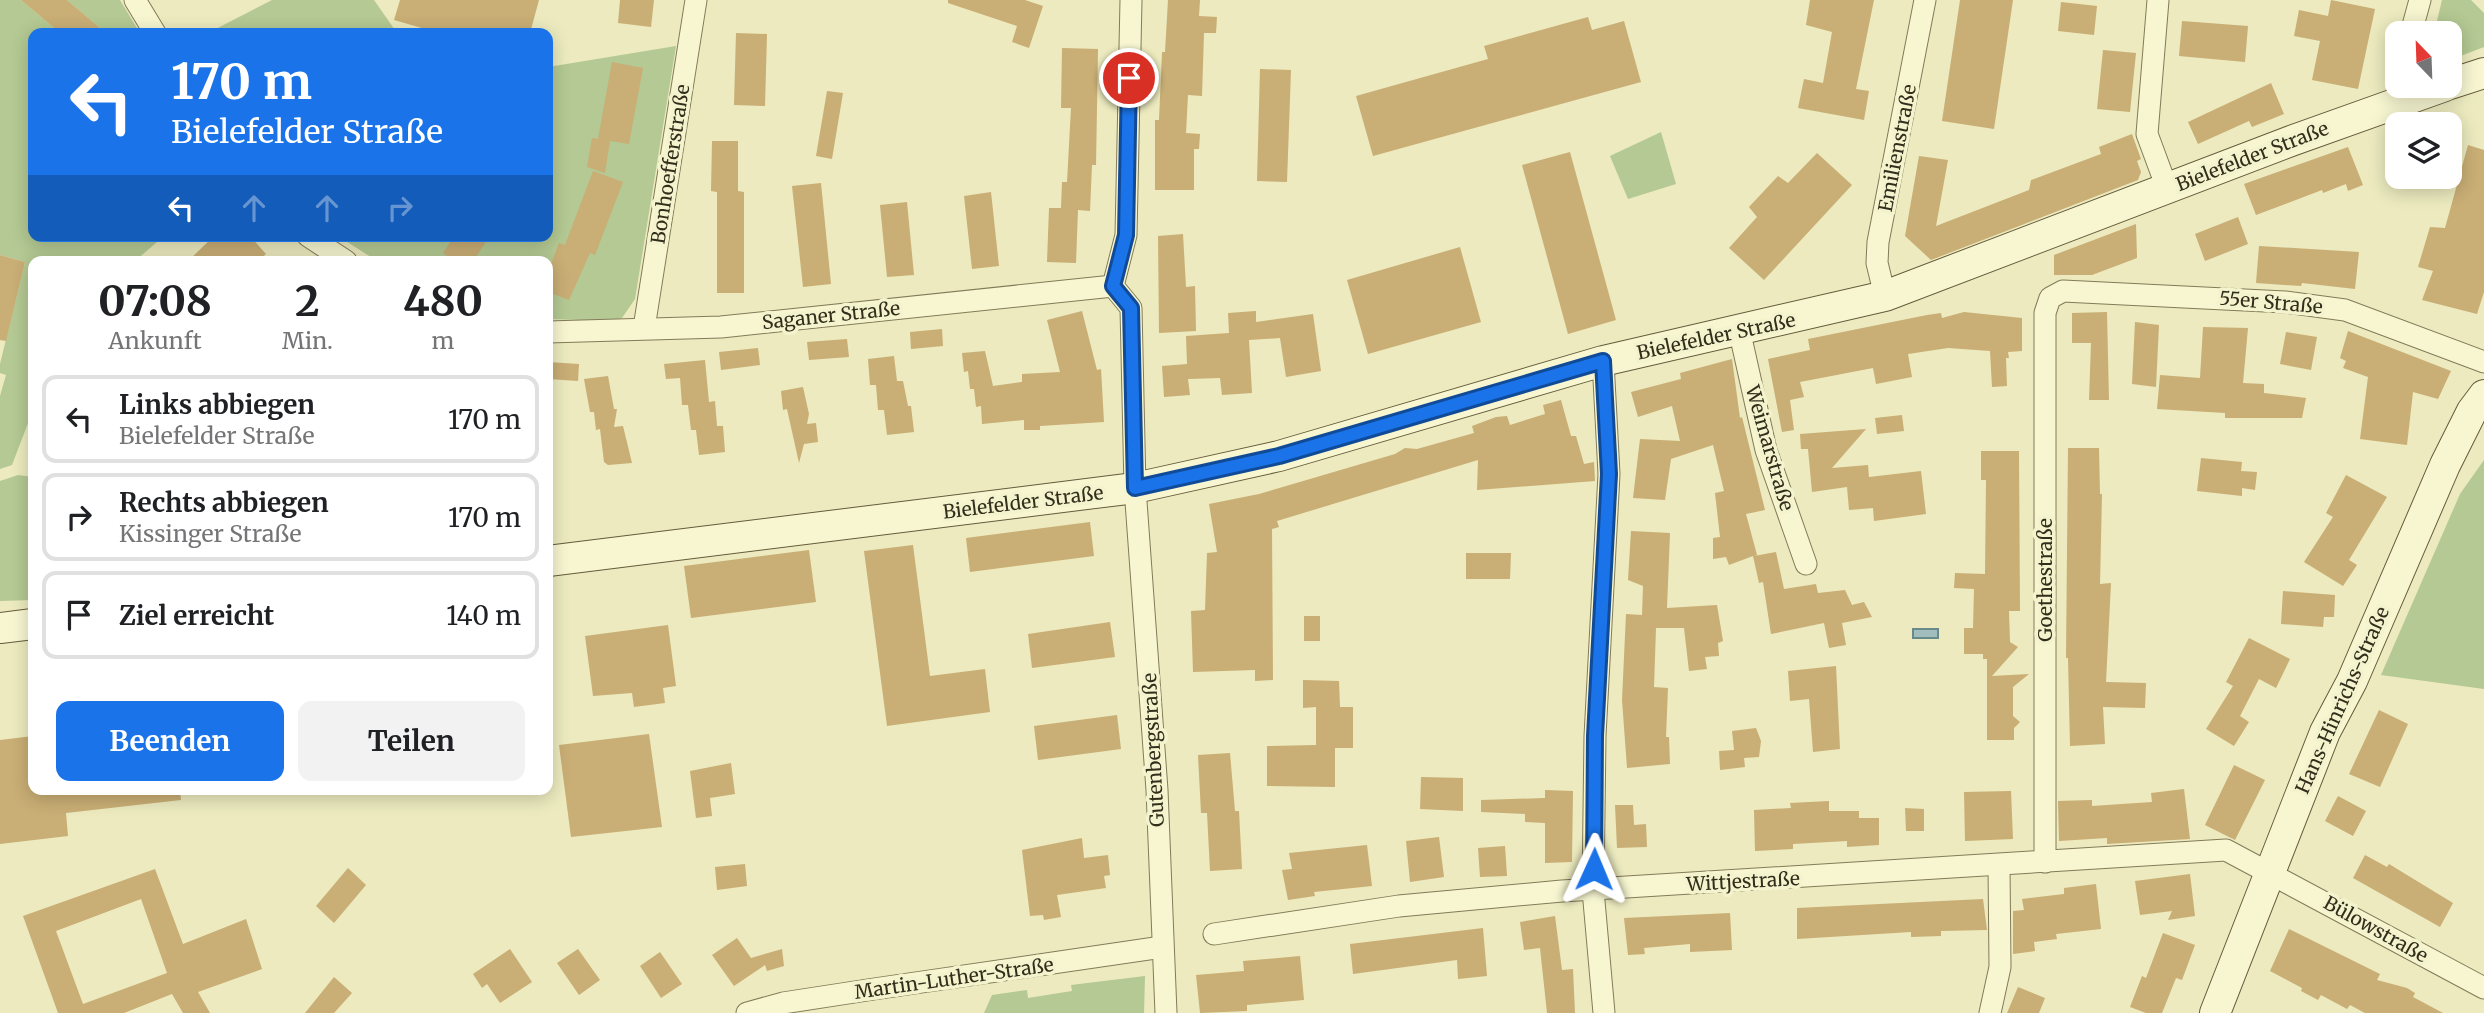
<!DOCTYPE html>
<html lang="de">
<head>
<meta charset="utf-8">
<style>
	body { margin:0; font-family:Merriweather,serif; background:#f2f2f2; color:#202124; height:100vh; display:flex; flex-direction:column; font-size:26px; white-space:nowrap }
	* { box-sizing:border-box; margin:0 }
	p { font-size:23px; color:#757577 }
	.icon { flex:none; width:38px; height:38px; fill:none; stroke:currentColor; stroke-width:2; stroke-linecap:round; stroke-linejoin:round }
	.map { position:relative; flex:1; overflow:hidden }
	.side { position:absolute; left:28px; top:256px; width:525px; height:539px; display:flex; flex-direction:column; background:#fff; border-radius:14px; box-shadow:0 4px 18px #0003 }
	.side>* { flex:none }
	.banner { position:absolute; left:28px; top:28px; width:525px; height:214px; border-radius:14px; box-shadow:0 4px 18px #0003; background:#1a73e8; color:#fff; overflow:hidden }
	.needle { width:46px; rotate:337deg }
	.controls { position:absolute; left:2385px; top:21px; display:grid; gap:14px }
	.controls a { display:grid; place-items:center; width:77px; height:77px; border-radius:14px; background:#fff; box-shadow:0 4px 18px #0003; font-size:35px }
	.pin { position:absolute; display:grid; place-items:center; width:60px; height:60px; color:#fff; margin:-30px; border:4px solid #fff; border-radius:50%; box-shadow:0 2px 7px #0007 }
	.me { position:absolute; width:77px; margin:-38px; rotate:1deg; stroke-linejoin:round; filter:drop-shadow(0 0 5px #0008) }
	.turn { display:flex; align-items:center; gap:24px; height:147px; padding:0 28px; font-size:32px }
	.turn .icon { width:91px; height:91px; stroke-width:2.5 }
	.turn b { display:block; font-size:49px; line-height:60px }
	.lanes { display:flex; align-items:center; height:66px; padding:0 28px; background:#0003; justify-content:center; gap:35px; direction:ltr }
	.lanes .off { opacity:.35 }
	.eta { display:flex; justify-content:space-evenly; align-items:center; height:119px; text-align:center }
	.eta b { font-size:42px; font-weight:700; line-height:49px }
	.primary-button { display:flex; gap:14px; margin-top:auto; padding:14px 28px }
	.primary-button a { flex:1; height:80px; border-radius:14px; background:#1a73e8; color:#fff; font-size:28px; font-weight:700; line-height:80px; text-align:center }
	.primary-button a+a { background:#f2f2f2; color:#202124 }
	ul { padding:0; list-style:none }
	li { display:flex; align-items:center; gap:21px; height:88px; margin:0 14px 10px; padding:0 14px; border:4px solid #e0e0e0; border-radius:14px }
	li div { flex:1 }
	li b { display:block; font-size:26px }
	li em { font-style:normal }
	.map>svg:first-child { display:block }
	.green { fill:#b4c993 }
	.water { fill:#a1bdbd; stroke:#698a8a; stroke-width:2 }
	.building { fill:#c9ae75; fill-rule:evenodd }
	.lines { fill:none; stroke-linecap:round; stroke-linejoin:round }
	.street-casing { stroke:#837b58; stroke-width:23 }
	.secondary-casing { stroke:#655b3b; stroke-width:32 }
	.street { stroke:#f7f6d1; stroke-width:21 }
	.secondary { stroke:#f7f6d1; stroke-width:30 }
	.route-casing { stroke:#114b97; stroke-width:18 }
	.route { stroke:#1a73e8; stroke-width:12 }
	.labels { text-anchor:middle; stroke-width:7; stroke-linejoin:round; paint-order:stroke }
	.street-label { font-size:19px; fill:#332d1c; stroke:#f3f3cd }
</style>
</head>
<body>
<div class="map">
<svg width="2484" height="1013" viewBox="0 0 2484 1013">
	<rect width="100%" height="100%" fill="#eceabe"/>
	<g class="green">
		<path d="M0 0H21L60 33H33V236H164L135 261H33V410L12 465 0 469V396L6 375 0 373V364L25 262 0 255Z"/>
		<path d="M67 0H120L140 33H106Z"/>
		<path d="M272 0H374L397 33H208Z"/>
		<path d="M2442 0H2471L2484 13V47L2450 60V33H2434Z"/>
		<path d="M676 46 635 299 622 318 612 321 548 319V261H377L338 236H548V67Z"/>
		<path d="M1661 132 1676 184 1628 199 1610 156Z"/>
		<path d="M2484 460V689L2381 675 2460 494Z"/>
		<path d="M18 475 33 477V600L0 601V481Z"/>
		<path d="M1145 976 1144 1013H984L992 995 1027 990 1028 998 1072 991 1071 985Z"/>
	</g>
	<rect class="water" x="1913" y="629" width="25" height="9"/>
	<g class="building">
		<path d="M21 0H67L106 33H60Z"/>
		<path d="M400 0H539L530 33H439L394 20Z"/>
		<path d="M620 0H654L651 27 618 23Z"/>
		<path d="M948 0H1025L1043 6 1029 48 1012 42 1017 26 948 3Z"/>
		<path d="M1168 0H1200L1199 16 1217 17 1216 33H1204L1202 96 1188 95 1186 133 1200 134 1199 149H1194V190H1155V120H1159L1162 52H1165Z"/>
		<path d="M1810 0H1874L1856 89 1869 91 1864 120 1798 108 1804 79 1823 83 1832 32 1806 25Z"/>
		<path d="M1960 0H2013L1994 129 1942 121Z"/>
		<path d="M2331 0 2375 9 2358 89 2312 80 2320 41 2294 36 2299 10 2328 16Z"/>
		<path d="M2061 2 2097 6 2094 35 2058 31Z"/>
		<path d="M1588 17 1592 30 1624 21 1641 82 1373 156 1356 96 1488 59 1484 46Z"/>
		<path d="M2182 21 2248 26 2245 62 2179 56Z"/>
		<path d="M736 33 767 34 765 106 734 105Z"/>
		<path d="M1062 48 1098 49 1096 165H1092L1090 211 1078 210 1076 263 1047 262 1049 208H1061L1062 182H1067L1071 108H1061Z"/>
		<path d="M2103 50 2136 53 2130 112 2097 109Z"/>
		<path d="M612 62 643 68 629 144 610 141 605 173 587 167 592 138 598 139Z"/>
		<path d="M1260 69 1291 70 1287 182 1257 181Z"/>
		<path d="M2271 83 2284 114 2252 127 2249 121 2198 144 2188 122Z"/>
		<path d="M827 91 843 93 832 159 816 156Z"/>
		<path d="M2132 134 2141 159 2137 161 2141 172 2138 180 1931 260 1905 236 1919 156 1948 160 1936 226 2029 190 2031 180 2101 154 2099 147Z"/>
		<path d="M712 141H738V191L744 192V293H717V192L711 191Z"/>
		<path d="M2468 145 2484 150V292L2477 314 2422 300 2433 271 2418 267 2430 227 2445 228Z"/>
		<path d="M2348 147 2363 185 2348 191 2346 184 2323 193 2322 190 2256 215 2244 184Z"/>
		<path d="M1570 152 1616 320 1568 334 1522 165Z"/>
		<path d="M1817 153 1852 185 1764 280 1729 248 1757 217 1749 207 1778 176 1788 183Z"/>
		<path d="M593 171 623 182 595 255 590 253 569 300 548 292V272L559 243 565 245Z"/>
		<path d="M821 183 831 284 803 287 792 186Z"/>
		<path d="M991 192 999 266 972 269 964 196Z"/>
		<path d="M907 202 914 275 887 277 880 205Z"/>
		<path d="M2238 217 2248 244 2205 261 2195 234Z"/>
		<path d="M2136 224 2137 258 2092 275H2054V255Z"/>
		<path d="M1183 234 1186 287 1195 286 1196 331 1159 333 1158 236Z"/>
		<path d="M214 236H250L266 254 258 261H188Z"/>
		<path d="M454 236H490L473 261H455L443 253Z"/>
		<path d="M2259 246 2359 252 2355 289 2302 283 2301 286 2256 283Z"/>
		<path d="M1460 247 1481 322 1368 354 1347 280Z"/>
		<path d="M0 255 25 262 6 341 0 340Z"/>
		<path d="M1082 311 1097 370 1101 369 1104 422 1040 426V430H1024V420L982 424 981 406 976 407 974 389H970L968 371 964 372 962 353 985 351 993 386 1022 382V374L1060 372 1047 320Z"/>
		<path d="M1256 311V322L1313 314 1321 371 1286 377 1280 338 1249 340 1252 393 1222 395 1220 378 1188 379 1190 395 1164 397 1162 366 1187 364 1186 336 1229 333 1228 313Z"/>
		<path d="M1964 312 2022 318V351L2008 352 2009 358H2006L2007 386 1992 387 1990 351 1948 348 1908 354 1912 377 1876 384 1873 368 1800 382 1804 397 1790 400 1794 430 1782 432 1768 359 1810 350 1808 339 1927 315 1941 313 1942 318Z"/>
		<path d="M2107 312 2109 400H2089L2091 343H2072V313Z"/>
		<path d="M2135 322 2159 325 2156 387 2132 384Z"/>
		<path d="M2203 327 2248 328 2243 383 2264 384V393L2306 398 2302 418H2225V413L2157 409 2160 375 2200 378Z"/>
		<path d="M942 329 943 346 911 349 910 332Z"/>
		<path d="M2348 331 2451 371 2438 399 2413 392 2407 445 2360 439 2368 377 2343 368 2346 361 2340 358Z"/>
		<path d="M2286 332 2317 337 2311 370 2280 364Z"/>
		<path d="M847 339 849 357 809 360 807 342Z"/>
		<path d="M758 348 760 365 721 370 719 352Z"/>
		<path d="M894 356 897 381H903L908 406H911L914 432 887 435 884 410H878L876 385H870L868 359Z"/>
		<path d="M1732 359 1740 418 1742 417 1765 510 1746 514 1757 555 1754 556 1776 552 1784 589 1816 584 1818 593 1845 590 1852 605 1864 602 1872 617 1842 623 1846 645 1829 648 1824 623 1771 634 1763 582 1759 583 1753 556 1729 565 1726 557 1713 559V538L1720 537 1715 493 1724 491 1713 445 1671 459 1665 500 1633 498 1640 439 1680 441 1672 406 1638 417 1631 392 1681 379 1680 373Z"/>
		<path d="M705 360 709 402 715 401 717 426H723L725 452 699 455 696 430H691L688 405H682L680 378 666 379 664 364Z"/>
		<path d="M548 362 579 364 578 381 548 379Z"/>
		<path d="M608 376 614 409H617L614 427 623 426 632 463 608 465 604 462 600 429 596 430 594 412H590L584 379Z"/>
		<path d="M803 387 809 414 807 424 816 423 818 442 804 444 799 463 787 409 783 410 781 391Z"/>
		<path d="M1561 400 1571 436H1576L1584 464 1594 462 1595 481 1477 490 1478 460 1277 521 1279 527 1272 529 1273 680 1255 681V670L1193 672 1191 611 1205 610 1207 553 1217 552 1209 504 1259 494 1395 454 1405 448 1417 449 1474 433 1472 426 1496 417 1507 416 1510 425 1545 414 1543 405Z"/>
		<path d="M1902 415 1904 431 1877 434 1875 418Z"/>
		<path d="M1866 429 1832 468 1868 465 1869 477 1921 471 1926 514 1874 521 1873 508 1849 510 1847 487 1812 492 1808 449H1801L1800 434Z"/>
		<path d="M2068 448H2099L2100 494H2102L2100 584 2111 583 2106 682 2146 683 2145 708 2103 707 2105 744 2070 746 2068 658H2066Z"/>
		<path d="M1981 451H2019L2020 611H2009L2010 642 2018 647 1992 676 2029 674 2013 687V716L2020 722 2014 728V740H1987V659H1983V654H1964V628H1973L1974 589 1954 588 1955 573 1985 574 1986 480H1981Z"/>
		<path d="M2201 458 2242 462 2241 471 2257 472 2255 490 2242 488V496L2197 491Z"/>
		<path d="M2346 475 2387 497 2349 560 2357 565 2343 586 2304 562 2333 517 2326 513Z"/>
		<path d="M1090 522 1094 556 970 572 966 538Z"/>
		<path d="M1631 531 1670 533 1667 608 1717 605 1723 641 1718 643 1719 656 1705 657 1707 669 1689 671 1684 628H1656L1654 687 1668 688 1666 737H1669L1670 764 1627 768 1622 700 1626 614 1642 615 1643 586 1628 580Z"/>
		<path d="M913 545 930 676 985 669 990 712 887 726 864 551Z"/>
		<path d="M809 550 816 602 691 618 684 566Z"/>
		<path d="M1466 553H1511L1510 579H1466Z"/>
		<path d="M2283 591 2335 595 2334 617H2324L2323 627 2281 624Z"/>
		<rect x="1304" y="616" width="16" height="25"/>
		<path d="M1110 622 1115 657 1032 668 1028 634Z"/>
		<path d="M668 625 676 686 663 688 665 703 634 707 632 693 593 696 585 636Z"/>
		<path d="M2249 638 2290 659 2276 688 2259 679 2240 716 2249 722 2234 746 2206 729 2233 686 2226 682Z"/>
		<path d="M1836 666 1840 749 1813 752 1809 699 1790 701 1788 671Z"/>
		<path d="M1303 680 1339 681 1340 707H1353V748H1335V787L1267 786V746L1316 745V707L1303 708Z"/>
		<path d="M2379 710 2408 724 2380 787 2349 774Z"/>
		<path d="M1117 715 1121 749 1038 760 1034 726Z"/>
		<path d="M1756 728 1761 741 1759 757 1744 758 1745 767 1720 770 1719 751 1734 750 1732 731Z"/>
		<path d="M649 734 662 827 571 837 559 745Z"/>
		<path d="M33 736V789H180L181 800 66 813 68 836 0 844V740Z"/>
		<path d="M1230 753 1235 811H1239L1242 869 1210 871 1207 813H1201L1198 755Z"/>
		<path d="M731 763 735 794 710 798 712 816 696 818 690 771Z"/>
		<path d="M2234 765 2265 780 2235 840 2205 825Z"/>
		<path d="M1421 777 1463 778V811L1420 809Z"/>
		<path d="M2184 789 2190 839 2107 844V838L2059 841 2058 801 2092 800V806L2152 802 2151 793Z"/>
		<path d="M1545 790 1573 791 1572 862 1545 863V823L1525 822V814L1481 812V800L1545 798Z"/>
		<path d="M2011 791 2013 839 1965 841 1964 792Z"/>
		<path d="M2338 796 2366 811 2353 836 2325 821Z"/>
		<path d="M1829 801V811H1859V818H1879V845L1847 847V841L1793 844V849L1755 851 1754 810 1791 808 1790 803Z"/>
		<path d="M1615 805H1633L1634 825 1646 824 1647 847 1617 848Z"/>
		<path d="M1905 808 1924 809V831H1906Z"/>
		<path d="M1439 837 1444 877 1410 882 1406 841Z"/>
		<path d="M1082 838 1084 858 1108 855 1110 875 1104 876 1106 888 1057 895 1061 917 1044 920 1043 915 1030 916 1022 850Z"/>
		<path d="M1367 845 1372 886 1314 892 1315 896 1288 900 1282 870 1292 869 1289 853Z"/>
		<path d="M1505 846 1507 876 1480 877 1478 848Z"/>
		<path d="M2365 855 2387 867 2389 864 2453 903 2440 927 2353 878Z"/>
		<path d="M745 864 747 886 717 890 715 867Z"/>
		<path d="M348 868 366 885 334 923 316 906Z"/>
		<path d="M155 869 183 944 246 919 262 969 198 992 210 1013H183L172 994 124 1013H58L23 916ZM141 899 167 973 83 1004 56 931Z"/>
		<path d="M2190 874 2195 916 2168 920 2172 911 2140 915 2135 881Z"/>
		<path d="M2096 884 2101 929 2056 934 2057 939 2034 942 2035 951 2013 954V911L2024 910 2022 899 2064 894V888Z"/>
		<path d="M1983 899 1987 930 1941 931V936L1911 937V932L1797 939V908Z"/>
		<path d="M1730 913 1732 950 1690 952V944L1644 948 1645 954 1628 955 1624 918Z"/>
		<path d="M1555 916 1562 970 1573 969 1575 1013H1547L1540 948 1524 950 1520 922Z"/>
		<path d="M1483 928 1487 976 1458 979 1457 960 1353 974 1350 944Z"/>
		<path d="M2289 929 2380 974 2377 980 2407 988 2415 993 2413 997 2443 1013H2365L2350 1005 2347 1009 2321 995 2318 1000 2301 991 2302 988 2270 971Z"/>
		<path d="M2163 933 2195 945 2182 980 2176 978 2162 1013H2146L2130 1007 2142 976 2146 978Z"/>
		<path d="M737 938 751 958 782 949 784 966 767 971 765 965 734 986 712 955Z"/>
		<path d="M510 949 532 982 500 1003 487 984 482 988 473 974Z"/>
		<path d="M578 949 600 980 579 995 557 963Z"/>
		<path d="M660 952 682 984 661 998 640 966Z"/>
		<path d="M1300 956 1304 1000 1247 1005V1011L1200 1013 1196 975 1244 971 1243 961Z"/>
		<path d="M334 977 352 993 334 1013H305Z"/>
		<path d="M2018 987 2045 998 2039 1013H2007Z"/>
	</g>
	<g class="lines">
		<defs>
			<g id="street">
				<path d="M135 0 155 33"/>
				<path d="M1131 0 1126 235 1113 286 1131 308 1135 488 1157 790 1166 1013"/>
				<path d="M2158 0 2147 134 2167 188"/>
				<path d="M2411 33 2420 0"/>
				<path d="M308 236 346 261"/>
				<path d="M1885 296 1877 263 1878 242 1925 0"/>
				<path d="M644 328 696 0"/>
				<path d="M1739 329 1766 450 1806 564"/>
				<path d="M548 332 721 327 1113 286"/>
				<path d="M1603 361 1609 474 1595 736 1593 890 1604 1013"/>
				<path d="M2045 862V313L2050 298 2063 291 2285 302 2345 310 2484 362"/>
				<path d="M1214 934 1399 906 1562 891 2226 850 2484 988"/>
				<path d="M747 1013 783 1003 874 989 1162 947"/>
				<path d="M1990 1013 2000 967 1999 866"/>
			</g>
			<g id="secondary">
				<path d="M2450 84 2484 73"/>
				<path d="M548 561 1135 488 1279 456 1603 361 1885 296 2291 141 2445 86"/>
				<path d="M0 628 33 624"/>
				<path d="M2215 1013 2325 732 2352 681 2445 465 2472 411 2484 395"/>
			</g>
		</defs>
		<use href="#street" class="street-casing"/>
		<use href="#secondary" class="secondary-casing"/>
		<use href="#street" class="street"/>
		<use href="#secondary" class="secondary"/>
	</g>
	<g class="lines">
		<defs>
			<path id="route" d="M1129 78 1126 235 1113 286 1131 308 1135 488 1279 456 1603 361 1609 474 1595 736 1594 869"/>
		</defs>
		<use href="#route" class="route-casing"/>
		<use href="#route" class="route"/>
	</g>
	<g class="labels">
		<g class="street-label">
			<text transform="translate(1897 148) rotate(-79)" y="7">Emilienstraße</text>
			<text transform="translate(2252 156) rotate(-21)" y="7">Bielefelder Straße</text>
			<text transform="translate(670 164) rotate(-81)" y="7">Bonhoefferstraße</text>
			<text transform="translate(2271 302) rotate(5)" y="7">55er Straße</text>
			<text transform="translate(831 315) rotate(-6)" y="7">Saganer Straße</text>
			<text transform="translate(1716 336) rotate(-12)" y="7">Bielefelder Straße</text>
			<text transform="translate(1770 448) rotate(74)" y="7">Weimarstraße</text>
			<text transform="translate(1023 502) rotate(-7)" y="7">Bielefelder Straße</text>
			<text transform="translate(2045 580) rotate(-90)" y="7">Goethestraße</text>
			<text transform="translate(2342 700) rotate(-66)" y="7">Hans-Hinrichs-Straße</text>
			<text transform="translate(1153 750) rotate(-93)" y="7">Gutenbergstraße</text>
			<text transform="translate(1743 881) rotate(-3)" y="7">Wittjestraße</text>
			<text transform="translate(2376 929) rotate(29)" y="7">Bülowstraße</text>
			<text transform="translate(954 978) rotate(-8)" y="7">Martin-Luther-Straße</text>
		</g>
	</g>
</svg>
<div class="controls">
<a><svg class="needle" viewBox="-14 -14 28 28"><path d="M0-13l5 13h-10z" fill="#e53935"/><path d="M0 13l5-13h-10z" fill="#757577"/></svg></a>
<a><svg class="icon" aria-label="layers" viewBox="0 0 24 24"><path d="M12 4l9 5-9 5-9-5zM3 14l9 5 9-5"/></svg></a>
</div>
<div class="pin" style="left:1129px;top:78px;background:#d93025"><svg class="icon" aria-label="arrive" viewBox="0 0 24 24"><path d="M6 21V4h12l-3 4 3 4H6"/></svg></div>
<svg class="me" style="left:1594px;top:869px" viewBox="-20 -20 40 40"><path d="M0-17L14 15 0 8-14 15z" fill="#1a73e8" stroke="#fff" stroke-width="4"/></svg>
<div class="banner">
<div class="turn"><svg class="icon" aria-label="left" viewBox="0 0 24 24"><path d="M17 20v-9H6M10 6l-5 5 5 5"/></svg><div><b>170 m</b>Bielefelder Straße</div></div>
<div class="lanes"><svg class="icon" aria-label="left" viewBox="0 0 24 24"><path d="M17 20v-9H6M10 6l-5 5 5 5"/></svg><svg class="icon off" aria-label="ahead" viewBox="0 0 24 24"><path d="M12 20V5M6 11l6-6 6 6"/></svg><svg class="icon off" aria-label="ahead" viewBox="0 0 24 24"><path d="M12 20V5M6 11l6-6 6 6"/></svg><svg class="icon off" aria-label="right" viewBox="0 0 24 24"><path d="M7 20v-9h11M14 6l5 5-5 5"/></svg></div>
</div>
<section class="side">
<div class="eta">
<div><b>07:08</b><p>Ankunft</p></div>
<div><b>2</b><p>Min.</p></div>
<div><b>480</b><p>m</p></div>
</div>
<ul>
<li><svg class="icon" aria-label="left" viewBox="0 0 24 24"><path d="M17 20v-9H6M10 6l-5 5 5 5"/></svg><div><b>Links abbiegen</b><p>Bielefelder Straße</p></div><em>170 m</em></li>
<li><svg class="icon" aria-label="right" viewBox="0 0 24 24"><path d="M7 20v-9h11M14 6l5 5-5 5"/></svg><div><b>Rechts abbiegen</b><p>Kissinger Straße</p></div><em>170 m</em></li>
<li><svg class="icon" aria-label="arrive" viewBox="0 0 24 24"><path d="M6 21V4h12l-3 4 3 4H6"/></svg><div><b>Ziel erreicht</b></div><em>140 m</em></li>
</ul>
<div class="primary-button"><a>Beenden</a><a>Teilen</a></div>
</section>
</div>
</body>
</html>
